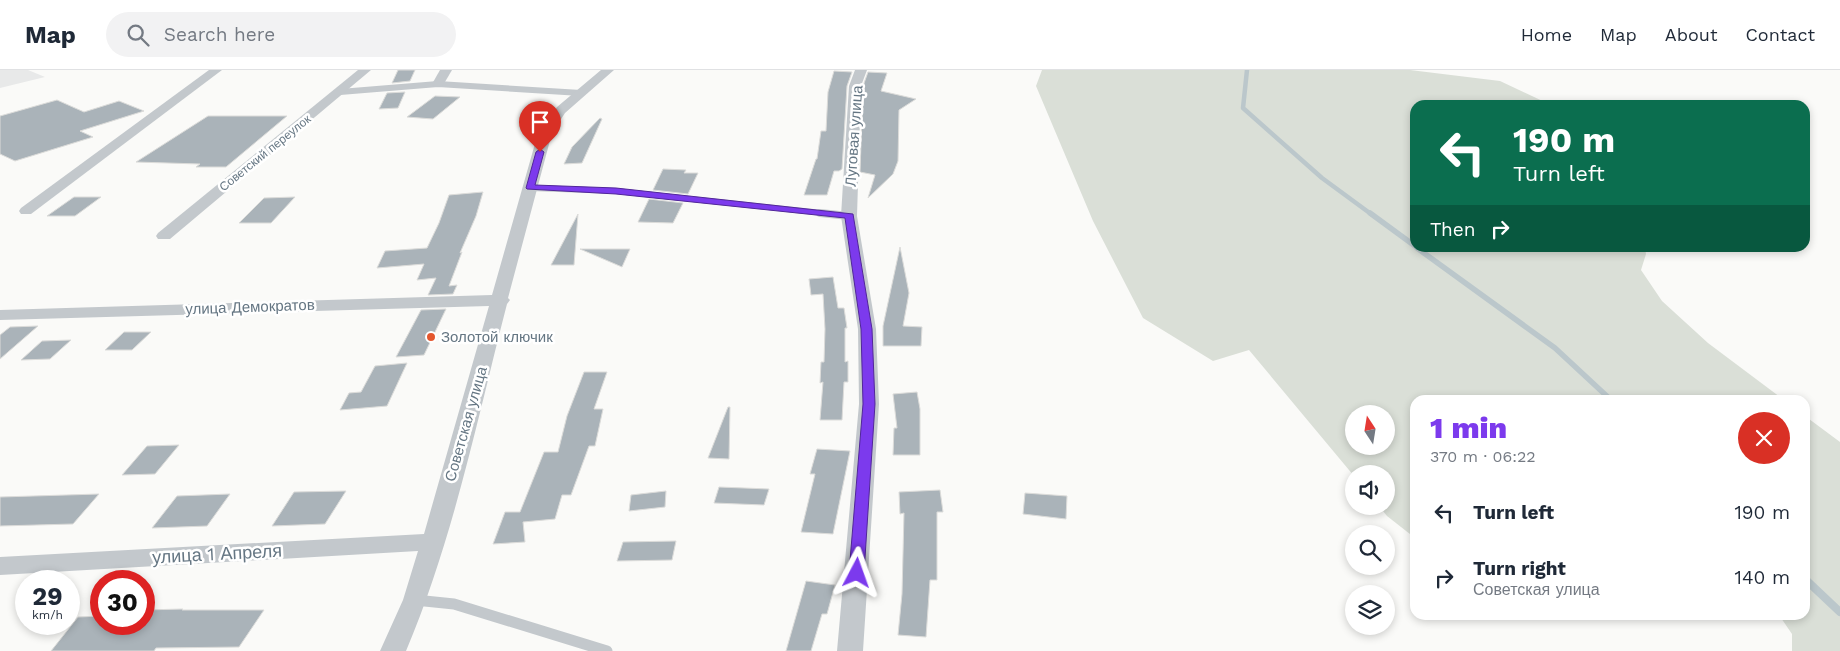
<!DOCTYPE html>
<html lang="en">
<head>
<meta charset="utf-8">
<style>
	body { margin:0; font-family:"Work Sans",sans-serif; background:#f2f2f3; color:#1f2937; height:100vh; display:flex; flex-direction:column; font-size:19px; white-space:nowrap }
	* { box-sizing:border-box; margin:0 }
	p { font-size:16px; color:#747a83 }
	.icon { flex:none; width:28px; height:28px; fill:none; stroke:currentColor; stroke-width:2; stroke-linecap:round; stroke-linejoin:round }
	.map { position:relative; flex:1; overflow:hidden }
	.side { position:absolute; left:1410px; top:325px; width:400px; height:225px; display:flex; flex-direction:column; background:#fff; border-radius:15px; box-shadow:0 2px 8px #0003 }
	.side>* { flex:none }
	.banner { position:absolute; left:1410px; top:30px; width:400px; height:152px; border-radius:15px; box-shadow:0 2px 8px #0003; background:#0b6e4f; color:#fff; overflow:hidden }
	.needle { width:32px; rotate:348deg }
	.tools { position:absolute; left:1345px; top:335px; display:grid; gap:10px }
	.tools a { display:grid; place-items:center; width:50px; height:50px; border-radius:50%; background:#fff; box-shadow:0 2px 8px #0003; font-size:25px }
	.speed { position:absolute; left:15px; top:500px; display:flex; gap:10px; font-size:25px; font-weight:700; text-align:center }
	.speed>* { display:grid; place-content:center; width:65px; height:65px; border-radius:50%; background:#fff; box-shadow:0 2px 8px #0003; line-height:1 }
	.speed small { font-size:12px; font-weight:400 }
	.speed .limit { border:8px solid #d22; background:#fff; color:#111 }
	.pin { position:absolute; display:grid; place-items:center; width:42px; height:42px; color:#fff; margin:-51px -21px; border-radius:50% 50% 50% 0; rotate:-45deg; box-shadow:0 0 5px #0007 }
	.pin .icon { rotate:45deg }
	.me { position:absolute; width:55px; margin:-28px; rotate:4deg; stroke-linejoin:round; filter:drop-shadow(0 0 4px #0008) }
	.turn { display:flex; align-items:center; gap:18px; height:105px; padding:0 20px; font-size:22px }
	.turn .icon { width:65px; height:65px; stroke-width:2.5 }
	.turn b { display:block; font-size:35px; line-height:42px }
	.then { display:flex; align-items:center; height:48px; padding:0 20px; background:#0003; gap:10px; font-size:19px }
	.round { display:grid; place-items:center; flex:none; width:52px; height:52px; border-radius:26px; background:#f2f2f3 }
	.summary { display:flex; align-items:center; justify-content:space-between; height:85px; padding:0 20px }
	h1 { font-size:30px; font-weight:800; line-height:38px; color:#7c3aed }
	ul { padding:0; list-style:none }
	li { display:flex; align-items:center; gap:15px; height:65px; padding:0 20px }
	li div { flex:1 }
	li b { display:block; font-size:19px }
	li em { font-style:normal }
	header { display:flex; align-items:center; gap:30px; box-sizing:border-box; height:70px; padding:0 25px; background:#fff; border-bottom:1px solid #e0e1e3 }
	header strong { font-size:24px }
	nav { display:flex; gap:28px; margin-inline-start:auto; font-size:18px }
	.search { width:350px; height:45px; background:#f2f2f3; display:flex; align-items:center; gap:12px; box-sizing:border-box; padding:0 18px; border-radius:28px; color:#747a83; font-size:19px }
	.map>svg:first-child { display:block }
	.built { fill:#e8e9e9 }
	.green { fill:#dadfd7; fill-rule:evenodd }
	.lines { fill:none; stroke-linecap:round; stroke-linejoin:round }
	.stream-far2 { stroke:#bbc7cb; stroke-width:4.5 }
	.stream-far1 { stroke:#bbc7cb; stroke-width:5.5 }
	.stream { stroke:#bbc7cb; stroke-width:8 }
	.building { fill:#aab3b9; stroke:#dcdcda }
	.service-far2 { stroke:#c3c8cc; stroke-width:6 }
	.service-far1 { stroke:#c3c8cc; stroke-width:8 }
	.service { stroke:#c3c8cc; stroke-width:11 }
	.minor { fill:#c3c8cc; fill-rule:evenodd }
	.route { fill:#7c3aed; stroke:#51269a }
	.poi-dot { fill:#e4572e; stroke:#fff; stroke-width:2 }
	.labels { text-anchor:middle; stroke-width:5; stroke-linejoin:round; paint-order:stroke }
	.far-street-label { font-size:12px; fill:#657683; stroke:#fff }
	.street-label { font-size:15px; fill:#657683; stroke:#fff }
	.poi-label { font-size:15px; fill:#657683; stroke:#fff; text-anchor:start }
	.near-street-label { font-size:18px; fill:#657683; stroke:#fff }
</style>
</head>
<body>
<header>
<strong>Map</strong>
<div class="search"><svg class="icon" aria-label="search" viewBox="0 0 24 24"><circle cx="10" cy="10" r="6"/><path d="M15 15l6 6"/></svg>Search here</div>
<nav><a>Home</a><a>Map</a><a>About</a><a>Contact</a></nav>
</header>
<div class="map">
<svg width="1840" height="581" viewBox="0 0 1840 581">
	<rect width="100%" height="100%" fill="#fafaf8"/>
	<path class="built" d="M0 0H28L45 7 0 18Z"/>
	<g class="green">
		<path d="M1042 0H1410L1500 11 1551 35H1415V178H1645L1646 184 1641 200 1662 231 1708 273 1784 330H1415V468L1387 446 1379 436H1386V404H1354V406L1249 280 1213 291 1143 248 1093 151 1036 16ZM1354 344H1386V376H1354Z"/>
		<path d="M1805 346 1840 372V581H1792V564L1779 545H1805Z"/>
	</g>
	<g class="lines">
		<path class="stream-far2" d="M1247 0 1243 38 1322 108 1371 144"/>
		<g class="stream-far1">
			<path d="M1370 143 1415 176"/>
			<path d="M1417 178 1555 278 1611 330"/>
		</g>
		<path class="stream" d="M1805 509 1840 542"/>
	</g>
	<g class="building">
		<path d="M398 0H415L410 11 392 13Z"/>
		<path d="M834 1 852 2 847 16 842 99 839 101H834L827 125H804L816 89H817L821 61H826L828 22Z"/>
		<path d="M868 2 887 3 881 21 916 29 899 40 898 91 893 104 868 128 875 105 860 102 863 16Z"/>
		<path d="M405 22 398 38 379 39 387 23Z"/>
		<path d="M435 26 460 27 433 49 407 47Z"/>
		<path d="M57 30 84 42 119 31 144 41 80 61 93 67 15 91 0 84V46Z"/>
		<path d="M208 46H287L226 97H196L200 94 136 92Z"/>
		<path d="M600 48 602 49 582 93 564 94 572 77Z"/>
		<path d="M663 99 686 100 684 103H698L688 124 653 120Z"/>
		<path d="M483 122 476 146 460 183 462 182 449 216 457 215 453 224 428 225 436 208 417 210 424 194 377 198 385 181 427 178 439 153 449 125Z"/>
		<path d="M74 127H101L75 146H47Z"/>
		<path d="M295 127 271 153H239L264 128Z"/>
		<path d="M649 129 683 133 673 153 638 152Z"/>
		<path d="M578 144 574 195H551Z"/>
		<path d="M900 177 909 223 903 256 922 257 921 276H883V256Z"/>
		<path d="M580 179H630L622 197Z"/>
		<path d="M833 207 838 238H844L847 258H845V292L848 291V312H844L842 350H820L823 312 820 313 821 292H824L825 259 823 224 811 225 809 209Z"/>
		<path d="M446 239 424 285 396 287 421 240Z"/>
		<path d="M38 256 0 289V265L10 257Z"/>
		<path d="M124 262H151L132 280H105Z"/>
		<path d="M71 270 50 289 21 290 42 271Z"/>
		<path d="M407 293 387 336 340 340 349 323 361 322 375 296Z"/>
		<path d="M584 302H607L594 339H603L595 376H589L571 425H562L555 449 523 452 525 472 493 474 505 442H520L544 382H558L567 346Z"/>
		<path d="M917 322 920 339V385H893L894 358H897L893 324Z"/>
		<path d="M728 337H730L729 389 708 388Z"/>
		<path d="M179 375 155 404 122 405 147 376Z"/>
		<path d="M817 379 850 381 833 464 801 462 815 404H810Z"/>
		<path d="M719 417 769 419 764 435 714 433Z"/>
		<path d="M940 420 943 442H937V510H930L926 567 898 565 902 524 904 443 900 444 899 422Z"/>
		<path d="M346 421 325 454 272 456 294 422Z"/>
		<path d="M666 421 665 437 629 441 631 425Z"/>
		<path d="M1025 423 1067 426 1066 449 1023 444Z"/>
		<path d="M99 424 73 454 0 456V427Z"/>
		<path d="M230 424 207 456 152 458 177 426Z"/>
		<path d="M676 471 672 490 617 491 623 472Z"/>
		<path d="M806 511 835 515 827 544H822L811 581H786Z"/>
		<path d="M183 539 182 540H264L239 577 156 578 154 581H51L78 547 101 546V554H144V540Z"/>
	</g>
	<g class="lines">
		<g class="service-far2">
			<path d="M340 22 438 14 581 23"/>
			<path d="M530 118 616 121 832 144"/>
		</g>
		<path class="service-far1" d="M820 143 849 146"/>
		<path class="service" d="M415 530 454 534 607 581"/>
		<g class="minor">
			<path d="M209 0H222L31 144H21L19 141 21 138Z"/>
			<path d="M358 0H371L170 169H158L156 166 158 163Z"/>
			<path d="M440 0H452L442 17H434L432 14Z"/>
			<path d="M601 0H614L565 43 552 63 508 228 510 230 507 234C477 350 453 470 406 581H380L403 530 418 481 0 505V487L424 464 489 236 0 250V240L492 225 538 63 557 37Z"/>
			<path d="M855 0H867L861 16 857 146 876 259 879 334 863 581H837L859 334 858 259 841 146 849 16Z"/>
		</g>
	</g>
	<path class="route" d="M540 79 544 82 535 115 616 118 853 144 872 259 875 334 864 503 862 507 857 508 852 507 849 503 863 334 861 259 845 148 616 124 527 119 526 118 536 82Z"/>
	<circle class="poi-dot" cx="431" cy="267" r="5"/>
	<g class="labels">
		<g class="far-street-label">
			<text transform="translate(265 83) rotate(-39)" y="4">Советский переулок</text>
		</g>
		<g class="street-label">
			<text transform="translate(854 66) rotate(-86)" y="5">Луговая улица</text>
			<text transform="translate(250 237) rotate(-2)" y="5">улица Демократов</text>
			<text transform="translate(466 354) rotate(-74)" y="5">Советская улица</text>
		</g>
		<g class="poi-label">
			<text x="441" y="272">Золотой ключик</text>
		</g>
		<g class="near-street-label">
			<text transform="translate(217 484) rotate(-3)" y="6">улица 1 Апреля</text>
		</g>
	</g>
</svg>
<div class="tools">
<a><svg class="needle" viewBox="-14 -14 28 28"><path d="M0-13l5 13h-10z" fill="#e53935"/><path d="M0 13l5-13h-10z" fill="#747a83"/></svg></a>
<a><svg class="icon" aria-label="sound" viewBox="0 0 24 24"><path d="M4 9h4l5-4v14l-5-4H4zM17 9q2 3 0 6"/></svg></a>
<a><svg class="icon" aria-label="search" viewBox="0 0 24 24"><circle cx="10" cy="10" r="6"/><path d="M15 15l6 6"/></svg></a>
<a><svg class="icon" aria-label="layers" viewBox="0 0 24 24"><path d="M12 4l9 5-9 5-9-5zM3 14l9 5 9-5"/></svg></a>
</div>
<div class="speed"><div>29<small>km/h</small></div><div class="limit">30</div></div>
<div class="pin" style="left:540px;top:82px;background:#d93025"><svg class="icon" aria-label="arrive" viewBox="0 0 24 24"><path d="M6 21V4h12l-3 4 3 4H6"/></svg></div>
<svg class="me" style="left:857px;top:503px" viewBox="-20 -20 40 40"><path d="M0-17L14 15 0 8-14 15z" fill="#7c3aed" stroke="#fff" stroke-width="4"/></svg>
<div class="banner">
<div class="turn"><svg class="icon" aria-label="left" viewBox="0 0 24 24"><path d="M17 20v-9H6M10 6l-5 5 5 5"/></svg><div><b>190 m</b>Turn left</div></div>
<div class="then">Then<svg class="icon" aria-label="right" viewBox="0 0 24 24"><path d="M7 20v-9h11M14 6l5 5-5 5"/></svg></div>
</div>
<section class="side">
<div class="summary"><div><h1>1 min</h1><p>370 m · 06:22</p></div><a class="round" style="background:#d93025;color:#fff"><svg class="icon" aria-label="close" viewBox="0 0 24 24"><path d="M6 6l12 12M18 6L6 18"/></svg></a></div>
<ul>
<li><svg class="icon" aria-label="left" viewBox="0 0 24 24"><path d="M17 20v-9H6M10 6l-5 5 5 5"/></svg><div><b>Turn left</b></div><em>190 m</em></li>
<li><svg class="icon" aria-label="right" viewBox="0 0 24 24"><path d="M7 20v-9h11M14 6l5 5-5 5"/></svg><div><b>Turn right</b><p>Советская улица</p></div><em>140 m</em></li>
</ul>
</section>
</div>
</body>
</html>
